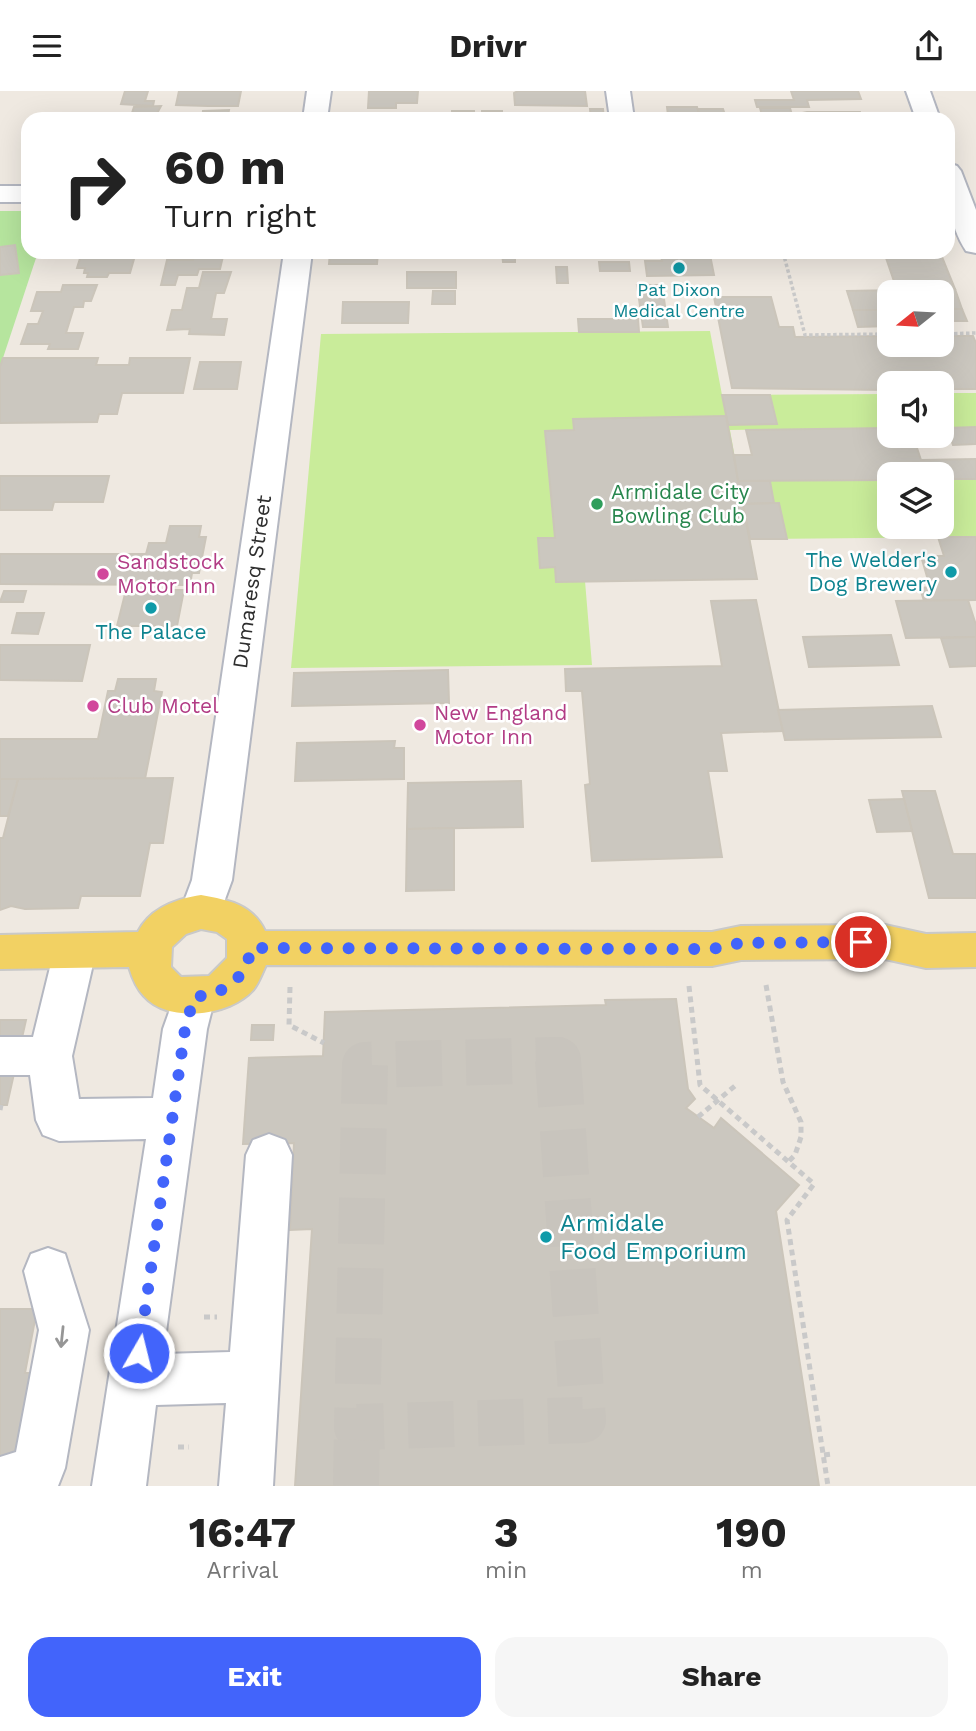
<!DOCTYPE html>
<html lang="en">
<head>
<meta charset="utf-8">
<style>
	body { margin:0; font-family:"Work Sans",sans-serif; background:#f6f6f6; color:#222; height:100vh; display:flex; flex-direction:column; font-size:26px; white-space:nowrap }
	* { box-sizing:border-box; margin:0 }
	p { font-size:23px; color:#767676 }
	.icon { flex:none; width:38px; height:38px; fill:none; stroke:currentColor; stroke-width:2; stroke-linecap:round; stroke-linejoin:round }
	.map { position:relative; height:1395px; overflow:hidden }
	.details { display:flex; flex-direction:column; background:#fff; flex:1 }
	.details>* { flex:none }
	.banner { position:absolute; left:21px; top:21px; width:934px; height:147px; border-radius:21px; box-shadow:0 7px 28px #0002; background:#fff; color:#222; overflow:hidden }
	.needle { width:46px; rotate:252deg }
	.fabs { position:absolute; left:877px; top:189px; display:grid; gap:14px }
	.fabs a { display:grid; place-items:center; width:77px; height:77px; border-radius:14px; background:#fff; box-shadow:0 7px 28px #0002; font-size:35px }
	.pin { position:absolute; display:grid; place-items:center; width:60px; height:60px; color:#fff; margin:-30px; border:4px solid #fff; border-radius:50%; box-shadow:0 2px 7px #0007 }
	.me { position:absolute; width:77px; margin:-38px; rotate:8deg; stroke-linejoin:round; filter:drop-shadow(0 0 5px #0008) }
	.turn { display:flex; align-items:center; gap:24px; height:147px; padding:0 28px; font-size:32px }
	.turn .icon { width:91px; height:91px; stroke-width:2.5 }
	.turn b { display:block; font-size:49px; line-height:60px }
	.eta { display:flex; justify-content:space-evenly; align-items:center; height:119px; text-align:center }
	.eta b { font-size:42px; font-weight:700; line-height:49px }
	.button { display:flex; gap:14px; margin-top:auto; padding:14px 28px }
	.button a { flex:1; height:80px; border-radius:21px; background:#4264fb; color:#fff; font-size:28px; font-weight:700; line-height:80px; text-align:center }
	.button a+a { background:#f6f6f6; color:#222 }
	header { display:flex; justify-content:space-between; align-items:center; height:91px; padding:0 28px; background:#fff; font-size:32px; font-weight:700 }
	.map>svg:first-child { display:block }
	.green { fill:#b6e59e }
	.pitch { fill:#c9ec9a }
	.building { fill:#cbc7bf; stroke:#cbc5ba; stroke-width:2 }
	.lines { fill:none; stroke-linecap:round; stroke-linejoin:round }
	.minor-tunnel { stroke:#c8c4bd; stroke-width:46; stroke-dasharray:46 24; stroke-linecap:butt }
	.minor-casing { stroke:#b4b7c1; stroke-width:4 }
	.major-casing { stroke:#c9c9c9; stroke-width:4 }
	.path-far1 { stroke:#c9c9c9; stroke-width:3.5; stroke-dasharray:3.5 2.5; stroke-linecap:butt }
	.path { stroke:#c9c9c9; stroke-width:5; stroke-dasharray:6 4.5; stroke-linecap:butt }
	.minor { fill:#fff; fill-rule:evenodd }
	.major { fill:#f2d163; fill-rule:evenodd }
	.oneway { stroke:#969696 }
	.route { stroke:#4264fb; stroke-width:12; stroke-dasharray:0 21.6 }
	.culture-dot { fill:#0f9aa8; stroke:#fff; stroke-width:2.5 }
	.leisure-dot { fill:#2e9e5b; stroke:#fff; stroke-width:2.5 }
	.hotel-dot { fill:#d1479c; stroke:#fff; stroke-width:2.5 }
	.labels { text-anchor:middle; stroke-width:5; stroke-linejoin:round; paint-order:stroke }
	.far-culture-label { font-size:18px; fill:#0d838f; stroke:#fff }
	.leisure-label { font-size:21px; fill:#27864d; stroke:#fff; text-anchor:start }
	.culture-label { font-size:21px; fill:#0d838f; stroke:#fff; text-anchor:end }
	.hotel-label { font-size:21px; fill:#b23c85; stroke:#fff; text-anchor:start }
	.street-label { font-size:21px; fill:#2e2e2e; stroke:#fff }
	.near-culture-label { font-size:24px; fill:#0d838f; stroke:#fff; text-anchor:start }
</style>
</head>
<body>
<header><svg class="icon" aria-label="menu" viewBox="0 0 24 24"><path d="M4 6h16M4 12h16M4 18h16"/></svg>Drivr<svg class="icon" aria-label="share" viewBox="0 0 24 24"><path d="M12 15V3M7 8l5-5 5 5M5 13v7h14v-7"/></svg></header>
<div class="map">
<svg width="976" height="1395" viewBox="0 0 976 1395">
	<rect width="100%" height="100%" fill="#efe9e1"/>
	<path class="green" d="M0 120H28V161H38L0 276Z"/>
	<g class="pitch">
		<path d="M710 240 722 304 889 303V337L730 339 739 390 889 389V436H942V388H976V446L750 448 757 488 585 490 592 574 291 577 321 243Z"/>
		<path d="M942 302H976V336L942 337Z"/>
	</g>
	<g class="building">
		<path d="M125 0H148L145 10H154L153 15 121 13Z"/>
		<path d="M179 0H241L238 15H208L176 14Z"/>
		<path d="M369 0H418L417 12H396V17H368Z"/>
		<path d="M518 0H585L587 15 515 14 514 2Z"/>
		<path d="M791 0H858L861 8 807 9 809 16H757L755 9H794Z"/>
		<path d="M161 15 154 28H130L134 16Z"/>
		<path d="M667 16H697L699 24H668Z"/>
		<path d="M760 17H790L792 24H762Z"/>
		<path d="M590 18H603L604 28H591Z"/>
		<path d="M698 18H723L726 27H700Z"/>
		<path d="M229 19 228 24H242L247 26 246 28H202L203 20Z"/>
		<rect x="452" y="20" width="22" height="8"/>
		<rect x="482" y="20" width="20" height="8"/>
		<path d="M807 21H860L862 27 868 28H803L802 22Z"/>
		<path d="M15 154 19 182 0 184V156Z"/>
		<path d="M82 161H136L130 182H109L107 186H87L88 182H84L85 177H77Z"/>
		<path d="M195 161H224L220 178H199L197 184H178L175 194H161L167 169H193Z"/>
		<path d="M330 161H378L377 173H329Z"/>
		<path d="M464 161H515V171H503L502 162 487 161V167H464Z"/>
		<path d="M644 161H714L715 164H710L714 184 647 185 645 170H662L661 165H644Z"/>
		<path d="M884 161H940L955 198 897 199Z"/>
		<path d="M599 171H629L630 180H600Z"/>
		<path d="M556 176H567L568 192H557Z"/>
		<path d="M203 181H231L224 202H216L211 228H227L224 244 189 243 190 238 167 239 172 219H182L187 197H199Z"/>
		<rect x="407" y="181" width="49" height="16"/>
		<path d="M63 194H97L91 210H84L83 216H74L66 242H83L78 258H48L50 253H21L28 233H38L43 220H31L37 201H61Z"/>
		<path d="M637 194H662L668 236H643Z"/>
		<path d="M955 198 962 218H942V201H889V219H853L847 200Z"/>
		<path d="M433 200H455V213H432Z"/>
		<path d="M714 206H771L779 236H793L795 246 889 245V254H942V245H973L976 252V298H942V292H889V299L732 297Z"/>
		<path d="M343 211H409L408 232H342Z"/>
		<path d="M942 218H962L967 230H948L950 235H942Z"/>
		<path d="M853 219H889V235L858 236Z"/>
		<path d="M578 228H638L639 241H579Z"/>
		<path d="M3 267H98L96 274H129L130 267H190L183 302H122L117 323H99L97 331 0 332V276Z"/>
		<path d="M200 271H241L237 298H194Z"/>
		<path d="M722 304H770L777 333 728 334Z"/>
		<path d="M726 325 757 488 556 491 555 476 540 477 538 447H555L545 340 574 339 573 328Z"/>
		<path d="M976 336V353L953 354 947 337Z"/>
		<path d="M889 337V345H913L921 369 976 368V388H942V383H889V389L738 390 734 364H752L746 339Z"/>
		<path d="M0 385H109L103 411H54L52 419H0Z"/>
		<path d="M738 390H770L774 412 743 413Z"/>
		<path d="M779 412 787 448H750L743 413Z"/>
		<path d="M170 435H201L199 446H206L199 482H192L190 494 0 493V463H146L149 452H166Z"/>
		<path d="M938 446H976V509L924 510 920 497 930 496 921 465H944Z"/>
		<path d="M126 499H184L177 535H117Z"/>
		<path d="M4 500H26L23 511H0Z"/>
		<path d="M756 509 783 640 721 642 727 680H708L722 766 592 770 585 694 590 693 582 600H566L565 578 722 575 711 510Z"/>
		<path d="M968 509 976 534V546L906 547 896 510Z"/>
		<path d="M17 522H44L38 543 12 542Z"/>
		<path d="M891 544 899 574 809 576 803 546Z"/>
		<path d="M976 546V575L950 576 941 547Z"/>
		<path d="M0 554H90L82 590 0 589Z"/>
		<path d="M448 579 449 612 292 615 294 582Z"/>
		<path d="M118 588H156L154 600 162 601 145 688H0V648H98L108 600H115Z"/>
		<path d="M932 615 941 646 785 649 778 619Z"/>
		<path d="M395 650 394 657H404V688L295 690 297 652Z"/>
		<path d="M173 687 163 752H150L140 805H81L78 817 25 818 11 815 0 819V747H3L18 688Z"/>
		<path d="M0 688H18L8 725H0Z"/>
		<path d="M521 690 523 736 407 738 408 692Z"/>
		<path d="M902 700H935L953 763H976V807H929Z"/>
		<path d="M904 708 912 740 877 741 869 709Z"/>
		<path d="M454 737V799L406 800 407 738Z"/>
		<path d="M676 908 688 998 695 1008 686 1017 714 1037 721 1027 799 1094 776 1120 819 1395H295L312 1138 290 1139 294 1052 243 1053 249 967 323 965 325 921 606 914 605 909Z"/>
		<path d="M0 929H26L7 1014H0Z"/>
		<path d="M252 934H274L273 949H251Z"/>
		<path d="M0 1218H37L25 1282H34L19 1357 0 1369Z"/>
	</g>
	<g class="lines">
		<g class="minor-tunnel">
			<path d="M558 969 583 1329 357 1336 365 974Z"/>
			<path d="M356 1395 357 1336"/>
		</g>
		<defs>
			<g id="minor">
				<path d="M307 0H331L327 28H303Z"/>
				<path d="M606 0H630L634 28H610Z"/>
				<path d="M906 0H930L940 28H916Z"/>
				<path d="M948 72 957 75 961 80 976 119V162L966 160C948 133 948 103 948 72Z"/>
				<rect x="0" y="95" width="28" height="16"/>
				<path d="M284 161H312L232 789 216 833 201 838 186 833 180 821 192 789Z"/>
				<path d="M75 843 90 848 96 860 72 965 79 1008 153 1007 163 938 179 893 194 888 209 893 215 906 207 938 163 1263 230 1261 246 1064 253 1049 269 1043 285 1049 292 1064 273 1395H219L226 1312 156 1314 146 1395H92L146 1048 59 1050 43 1044 36 1029 30 984H0V946H33L54 860 60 848Z"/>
				<path d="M48 1157 65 1163 89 1239 65 1377 58 1395H0V1366L16 1361 39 1239 24 1180 31 1163Z"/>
			</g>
			<path id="major" d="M201 804C228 809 252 813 265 840L712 841 741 835 885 834 926 843 976 842V876L926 877 885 868 741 869 712 875 266 874C262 882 259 892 253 899 230 925 168 933 144 905 136 897 132 886 129 876L0 878V844L138 841C150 817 176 808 201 804ZM201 838 217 841 227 848V867L209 885 181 886 171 876 172 856 186 843Z"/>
		</defs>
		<use href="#minor" class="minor-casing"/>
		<use href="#major" class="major-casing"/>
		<g class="path-far1">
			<path d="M783 161 805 244 889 243"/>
			<path d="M942 243 976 242"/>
		</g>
		<g class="path">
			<path d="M766 894 783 991 801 1031V1046L795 1064 788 1071"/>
			<path d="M689 895 700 994 814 1093 787 1129 828 1395"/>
			<path d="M290 896 289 934 324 952"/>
			<path d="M0 1019 1 1014"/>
			<path d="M698 1026 736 994"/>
			<path d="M204 1226H217"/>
			<path d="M178 1356H189"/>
			<path d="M824 1364 832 1363"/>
		</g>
		<use href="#minor" class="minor"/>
		<use href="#major" class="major"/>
	</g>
	<defs><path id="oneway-shaft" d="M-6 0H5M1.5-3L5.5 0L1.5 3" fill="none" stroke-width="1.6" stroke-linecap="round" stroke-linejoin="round" transform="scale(1.75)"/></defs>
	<use class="oneway" href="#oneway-shaft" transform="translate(62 1246) rotate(96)"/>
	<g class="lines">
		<path class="route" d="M139 1262 185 938 194 906C224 903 246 889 251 857L712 858 741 852 861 851"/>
	</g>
	<g class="culture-dot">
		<circle cx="679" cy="177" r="7"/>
		<circle cx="951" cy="481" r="7"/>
		<circle cx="151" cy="517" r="7"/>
		<circle cx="546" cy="1146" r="7"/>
	</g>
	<circle class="leisure-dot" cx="597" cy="413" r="7"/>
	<g class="hotel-dot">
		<circle cx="103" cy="483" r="7"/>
		<circle cx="93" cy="615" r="7"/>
		<circle cx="420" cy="634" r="7"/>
	</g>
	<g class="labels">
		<g class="far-culture-label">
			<text x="679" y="205">Pat Dixon<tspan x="679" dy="21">Medical Centre</tspan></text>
		</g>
		<g class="leisure-label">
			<text x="611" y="408">Armidale City<tspan x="611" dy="24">Bowling Club</tspan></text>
		</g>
		<g class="culture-label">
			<text x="937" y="476">The Welder's<tspan x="937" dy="24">Dog Brewery</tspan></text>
			<text x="151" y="548" text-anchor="middle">The Palace</text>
		</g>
		<g class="hotel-label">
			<text x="117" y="478">Sandstock<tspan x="117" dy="24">Motor Inn</tspan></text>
			<text x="107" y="622">Club Motel</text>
			<text x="434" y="629">New England<tspan x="434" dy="24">Motor Inn</tspan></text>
		</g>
		<g class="street-label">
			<text transform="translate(252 491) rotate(-82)" y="7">Dumaresq Street</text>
		</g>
		<g class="near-culture-label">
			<text x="560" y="1140">Armidale<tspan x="560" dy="28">Food Emporium</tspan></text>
		</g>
	</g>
</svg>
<div class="fabs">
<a><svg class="needle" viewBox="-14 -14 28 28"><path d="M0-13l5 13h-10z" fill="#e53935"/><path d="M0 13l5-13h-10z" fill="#767676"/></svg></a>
<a><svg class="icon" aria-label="sound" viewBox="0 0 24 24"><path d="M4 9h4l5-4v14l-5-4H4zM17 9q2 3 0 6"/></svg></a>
<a><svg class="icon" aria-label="layers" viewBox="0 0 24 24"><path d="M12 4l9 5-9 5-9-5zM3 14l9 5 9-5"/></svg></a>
</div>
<div class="pin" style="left:861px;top:851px;background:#d93025"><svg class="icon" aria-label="arrive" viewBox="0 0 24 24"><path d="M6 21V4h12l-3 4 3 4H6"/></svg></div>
<svg class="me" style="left:139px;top:1262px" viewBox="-20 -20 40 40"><circle r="17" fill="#4264fb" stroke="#fff" stroke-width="3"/><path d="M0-11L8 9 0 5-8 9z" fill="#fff"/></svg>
<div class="banner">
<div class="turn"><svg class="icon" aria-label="right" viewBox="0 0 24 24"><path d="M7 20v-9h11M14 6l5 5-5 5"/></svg><div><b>60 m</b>Turn right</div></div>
</div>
</div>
<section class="details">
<div class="eta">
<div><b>16:47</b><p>Arrival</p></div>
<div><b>3</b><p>min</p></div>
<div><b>190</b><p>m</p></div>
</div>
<div class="button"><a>Exit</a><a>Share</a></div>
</section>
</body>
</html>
